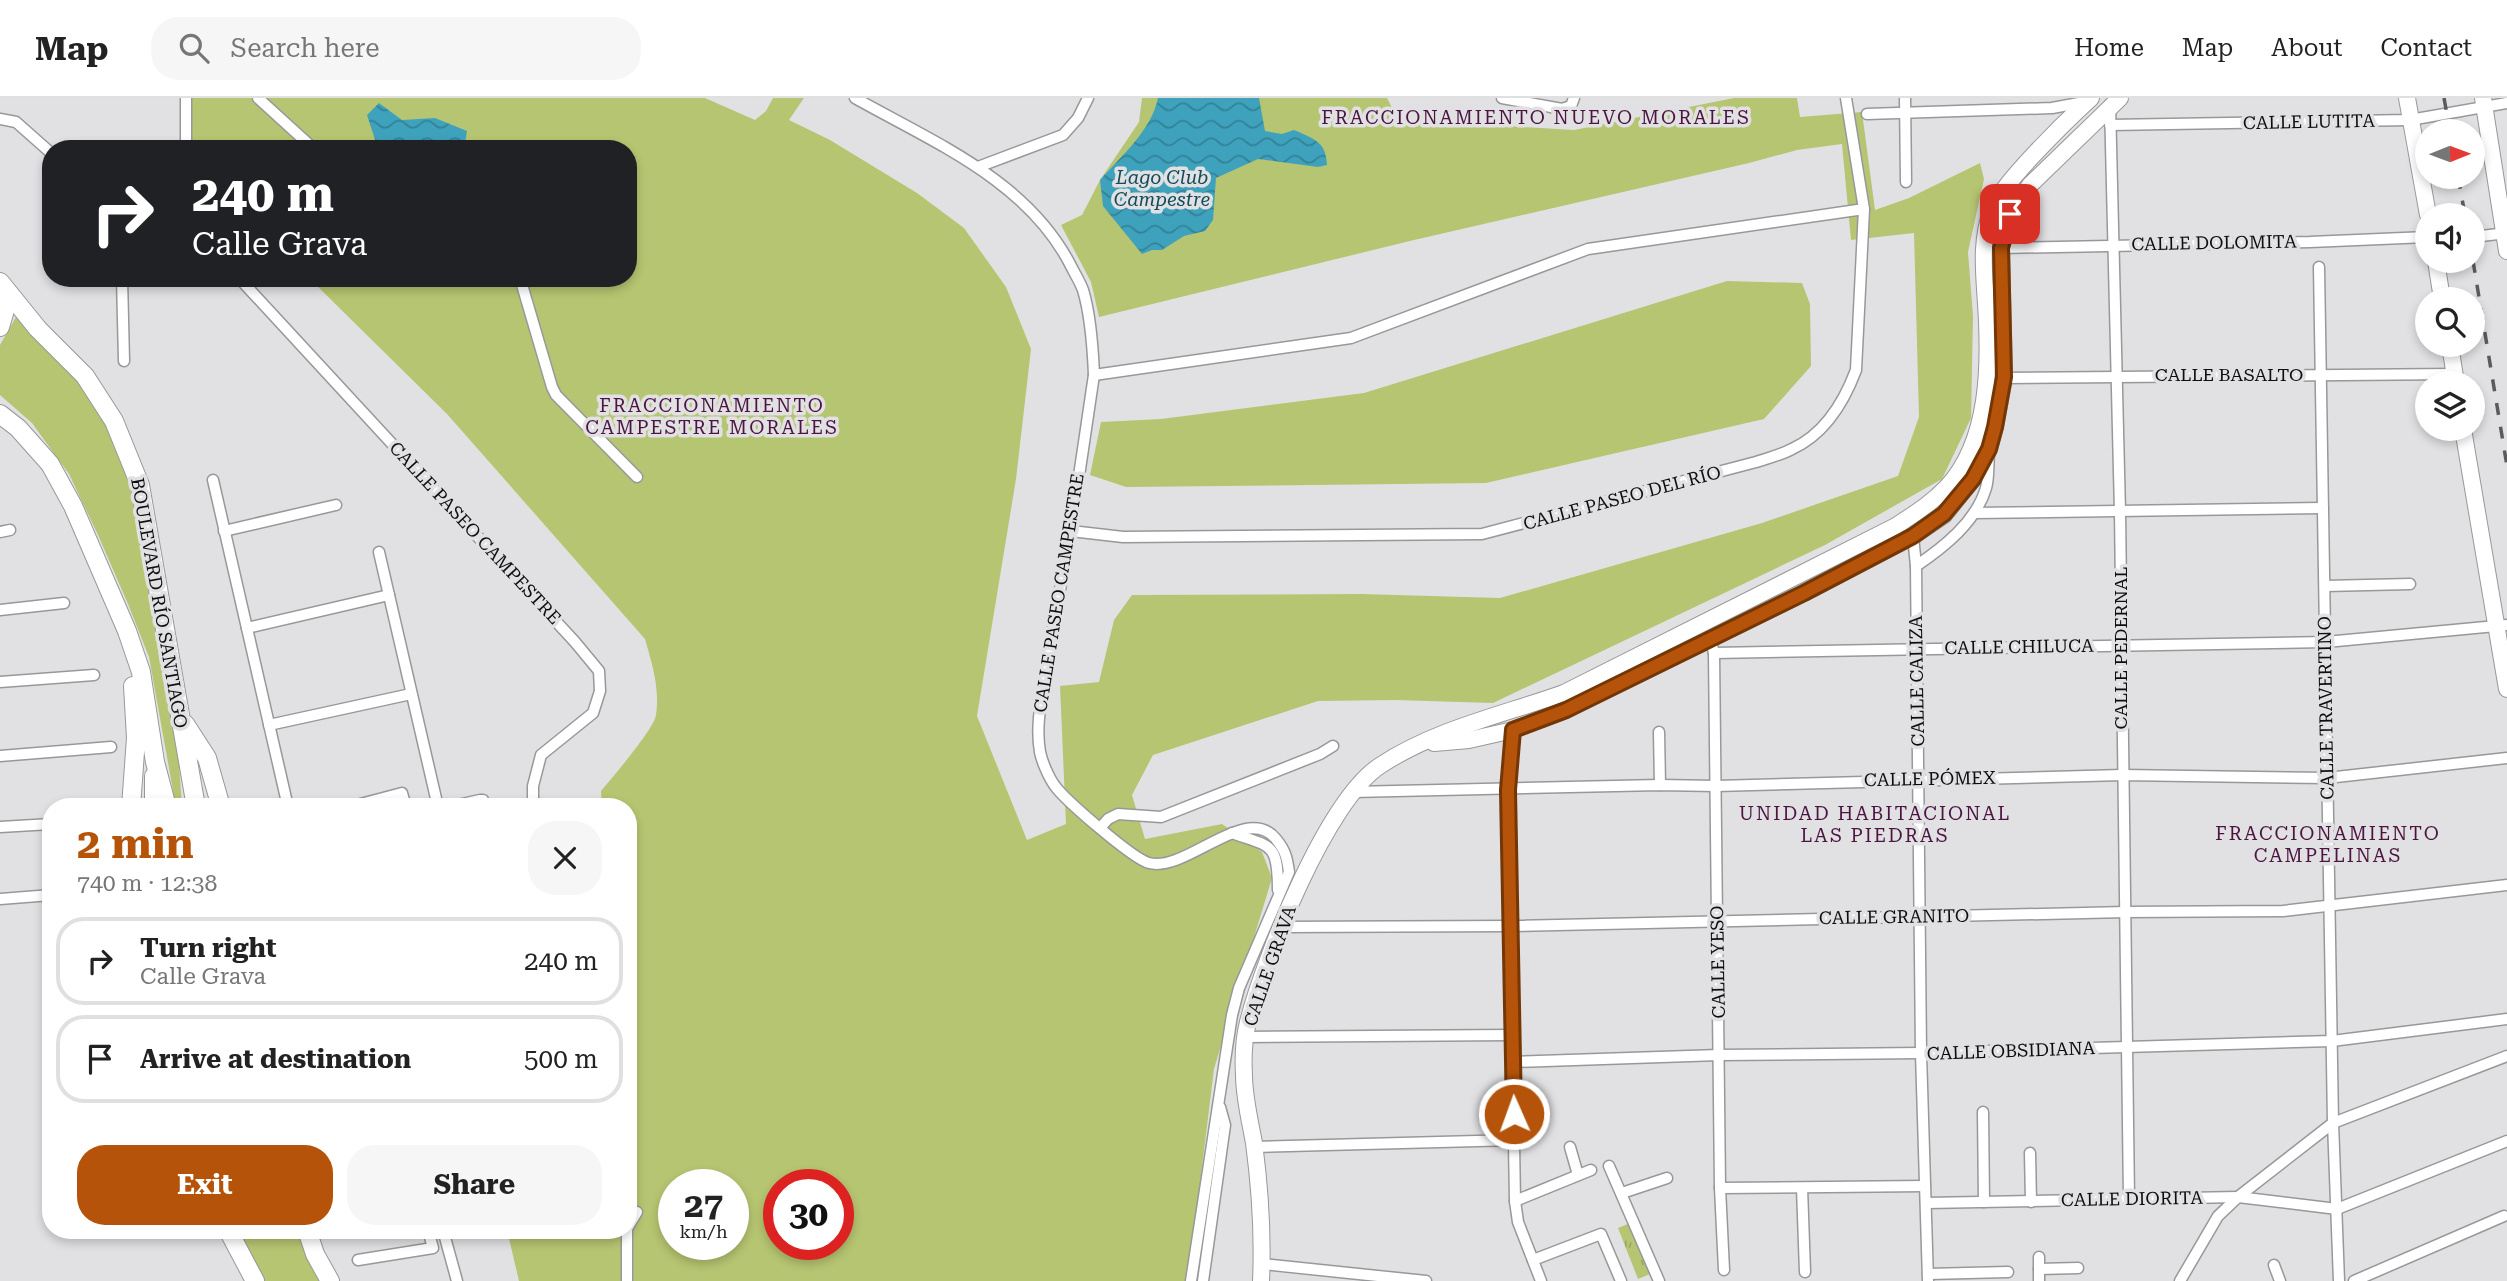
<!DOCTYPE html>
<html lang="en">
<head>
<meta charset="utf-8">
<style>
	body { margin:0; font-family:"Roboto Serif",serif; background:#f6f6f6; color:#222; height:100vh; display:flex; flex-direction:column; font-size:26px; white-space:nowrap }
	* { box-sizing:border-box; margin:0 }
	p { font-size:23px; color:#767676 }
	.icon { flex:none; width:38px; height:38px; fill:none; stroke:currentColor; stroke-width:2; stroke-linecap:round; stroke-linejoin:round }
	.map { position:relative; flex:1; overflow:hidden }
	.drawer { position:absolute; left:42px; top:700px; width:595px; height:441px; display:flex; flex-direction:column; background:#fff; border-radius:28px; box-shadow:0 4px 10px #0003 }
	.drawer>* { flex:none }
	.banner { position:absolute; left:42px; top:42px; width:595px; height:147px; border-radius:28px; box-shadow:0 4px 10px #0003; background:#202124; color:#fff; overflow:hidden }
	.needle { width:46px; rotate:89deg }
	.buttons { position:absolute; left:2415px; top:21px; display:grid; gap:14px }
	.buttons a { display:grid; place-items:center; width:70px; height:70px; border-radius:50%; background:#fff; box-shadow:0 4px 10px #0003; font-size:35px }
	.speed { position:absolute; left:658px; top:1071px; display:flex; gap:14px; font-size:35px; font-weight:700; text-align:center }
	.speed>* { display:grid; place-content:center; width:91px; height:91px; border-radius:50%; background:#fff; box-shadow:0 4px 10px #0003; line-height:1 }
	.speed small { font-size:18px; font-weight:400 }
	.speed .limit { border:10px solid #d22; background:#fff; color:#111 }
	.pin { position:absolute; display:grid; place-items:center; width:60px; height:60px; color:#fff; margin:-30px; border-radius:14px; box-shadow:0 4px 10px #0006 }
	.me { position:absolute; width:77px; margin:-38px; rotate:358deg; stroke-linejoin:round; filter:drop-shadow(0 0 5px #0008) }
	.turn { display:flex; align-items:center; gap:24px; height:147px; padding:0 35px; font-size:32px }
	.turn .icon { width:91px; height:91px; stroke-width:2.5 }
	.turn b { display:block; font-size:49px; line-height:60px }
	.round { display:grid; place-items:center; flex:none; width:74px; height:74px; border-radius:28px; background:#f6f6f6 }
	.head { display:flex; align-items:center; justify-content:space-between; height:119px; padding:0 35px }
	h1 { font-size:42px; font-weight:700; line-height:52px; color:#b45309 }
	.primary-button { display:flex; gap:14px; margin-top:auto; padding:14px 35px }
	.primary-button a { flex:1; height:80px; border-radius:28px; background:#b45309; color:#fff; font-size:28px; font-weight:700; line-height:80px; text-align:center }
	.primary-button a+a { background:#f6f6f6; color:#222 }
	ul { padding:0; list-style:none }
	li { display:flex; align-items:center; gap:21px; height:88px; margin:0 14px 10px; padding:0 21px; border:4px solid #e0e0e0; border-radius:28px }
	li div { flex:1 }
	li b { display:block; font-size:26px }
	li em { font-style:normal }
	header { display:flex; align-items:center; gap:42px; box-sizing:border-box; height:98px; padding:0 35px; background:#fff; border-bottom:2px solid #e0e0e0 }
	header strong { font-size:33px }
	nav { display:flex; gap:38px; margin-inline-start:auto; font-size:24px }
	.search { width:490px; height:63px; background:#f6f6f6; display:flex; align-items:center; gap:18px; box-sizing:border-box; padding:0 24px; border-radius:28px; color:#767676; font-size:26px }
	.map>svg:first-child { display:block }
	.grass { fill:#b6c571; fill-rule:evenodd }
	.park { fill:url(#park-tufts) }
	.water { fill:url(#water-waves) }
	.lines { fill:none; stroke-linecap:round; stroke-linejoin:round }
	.street-casing { stroke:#97989a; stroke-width:13 }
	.secondary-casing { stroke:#97989a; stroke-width:18 }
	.primary-casing { stroke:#97989a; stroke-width:20 }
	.street { stroke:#fff; stroke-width:10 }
	.secondary { stroke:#fff; stroke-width:16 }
	.primary { stroke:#fff; stroke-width:18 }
	.rail { stroke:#5b5b5d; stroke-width:3.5; stroke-dasharray:12 12; stroke-linecap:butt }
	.route-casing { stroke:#753606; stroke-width:18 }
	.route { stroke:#b45309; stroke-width:12 }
	.labels { text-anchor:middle; stroke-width:7; stroke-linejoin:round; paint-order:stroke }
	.street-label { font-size:18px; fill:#0e0e0f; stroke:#e1e1e3 }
	.neighbourhood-label { font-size:19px; letter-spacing:2px; fill:#4c1541; stroke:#e1e1e3 }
	.water-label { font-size:19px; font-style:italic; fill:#124b5a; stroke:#e1e1e3 }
</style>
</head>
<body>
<header>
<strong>Map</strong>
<div class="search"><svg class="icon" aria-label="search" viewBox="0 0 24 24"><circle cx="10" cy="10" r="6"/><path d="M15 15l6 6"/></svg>Search here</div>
<nav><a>Home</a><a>Map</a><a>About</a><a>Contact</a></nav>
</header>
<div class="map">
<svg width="2507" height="1183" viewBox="0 0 2507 1183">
	<defs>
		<pattern id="park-tufts" width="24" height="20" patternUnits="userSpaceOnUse" patternTransform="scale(1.75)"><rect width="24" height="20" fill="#b6c571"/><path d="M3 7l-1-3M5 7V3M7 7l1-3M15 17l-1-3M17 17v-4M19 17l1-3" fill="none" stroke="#9ba861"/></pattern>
		<pattern id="water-waves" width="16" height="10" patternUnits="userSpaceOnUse" patternTransform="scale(1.75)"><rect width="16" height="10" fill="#3ea2bd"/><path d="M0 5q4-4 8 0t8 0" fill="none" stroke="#328298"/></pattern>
	</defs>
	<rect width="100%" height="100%" fill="#e1e1e3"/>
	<g class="grass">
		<path d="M191 0H705L755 22 766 13 773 0H804L789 22 830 42 917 95 964 130 1006 189 1031 251 1016 381 977 618 1027 742 1066 726 1060 588 1099 584 1114 522 1132 497 1361 496 1500 500 1762 425 1898 378 1919 319 1914 135 1851 142 1842 46 1797 52 1749 65 1414 142 1099 219 1091 184 1061 127 1082 117 1100 82 1139 24 1142 0H1387L1398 21 1574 32 1734 0H1797L1800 19 1862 14 1875 112 1909 100 1980 65 1984 81 1968 154 1973 218 1971 320 1942 381 1825 447 1493 605 1395 602 1318 603 1153 657 1132 697 1145 741 1222 726 1262 754 1272 780 1214 971 1188 1183H519L507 1132H628V709H602L601 693C612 680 654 631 656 617 660 591 652 565 645 541L447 316 309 180H628V51H191ZM674 1087H733V1146H674ZM779 1087H838V1146H779Z"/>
		<path d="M1727 183 1802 185 1810 206 1811 268 1764 321 1486 385 1126 389 1090 377 1101 324 1161 321 1364 295Z"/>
		<path d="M16 219 88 292 113 339 133 389 178 649 182 709H176L149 559 128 506 98 437 69 376 32 325 0 297V247Z"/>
		<path d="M239 1132H301L323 1183H265Z"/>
	</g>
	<path class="park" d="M1635 1123 1655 1174 1638 1181 1618 1130Z"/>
	<g class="water">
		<path d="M1158 0H1259L1265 33 1282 36 1294 32C1314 41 1326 43 1327 67L1318 69 1258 61 1216 80 1213 122 1205 133 1184 138 1162 152H1152L1142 156 1103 108 1100 82C1122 57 1151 33 1158 0Z"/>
		<path d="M379 5 402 22 435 20 467 33 464 51H378L367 17Z"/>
	</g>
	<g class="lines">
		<defs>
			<g id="street">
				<path d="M258 0 314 51"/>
				<path d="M855 0C935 45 1028 83 1071 168 1075 176 1080 184 1083 192 1090 215 1093 253 1094 277 1084 343 1075 410 1063 476 1056 513 1049 549 1044 586 1040 609 1036 631 1040 654 1042 664 1049 680 1055 688 1065 702 1133 761 1149 765 1186 775 1246 704 1276 741 1285 752 1287 759 1289 774L1239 890 1232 917 1191 1183"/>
				<path d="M1502 0 1562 11 1571 8 1574 0"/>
				<path d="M1905 0 1906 84"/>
				<path d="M2110 6 2120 414 2129 1101"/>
				<path d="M1867 16 2052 10 2084 4"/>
				<path d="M0 21 16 24 51 55"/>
				<path d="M2110 27 2410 22 2507 5"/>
				<path d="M186 51V0"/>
				<path d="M978 69 1063 37 1078 20 1088 0"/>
				<path d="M2473 139 2507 135"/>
				<path d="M2001 150 2310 144 2427 139"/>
				<path d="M2319 169 2333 1025 2339 1183"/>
				<path d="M122 180 124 263"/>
				<path d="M239 180 575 544 599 573 600 593 593 615 541 657 533 688V709"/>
				<path d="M520 180 552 289 556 297 637 379"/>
				<path d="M1094 277 1351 240 1588 151 1864 111"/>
				<path d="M2004 280 2455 276"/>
				<path d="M213 382 288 709"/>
				<path d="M1974 415 2323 410"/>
				<path d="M224 433 336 407"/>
				<path d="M1071 433 1123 439 1482 436 1756 364C1768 360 1781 357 1792 351 1825 336 1844 304 1856 272L1864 111 1846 0"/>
				<path d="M0 434 10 432"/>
				<path d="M1913 438 1916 468 1921 955 1928 1183"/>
				<path d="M379 454 438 709"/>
				<path d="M1916 468C1944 449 1976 424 1986 390 1989 380 1988 367 1989 356"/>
				<path d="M2325 488 2410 486"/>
				<path d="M0 512 64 505"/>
				<path d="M247 530 389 497"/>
				<path d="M1710 540 1714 555 2326 544 2507 527"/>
				<path d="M1714 555 1720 1090 1724 1172"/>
				<path d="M0 584 94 577"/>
				<path d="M269 627 411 596"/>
				<path d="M1513 632 1508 692 1515 1103 1518 1124 1541 1183"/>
				<path d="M1659 634 1660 687"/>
				<path d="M0 658 111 649"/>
				<path d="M1352 694 1660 687 1716 688 2122 677 2327 680 2507 660"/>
				<path d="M349 709 402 695 406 709"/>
				<path d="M449 709 480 702H483L484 709"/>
				<path d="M0 729 51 726"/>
				<path d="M1101 729 1108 721 1118 716 1161 719 1320 656 1333 648"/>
				<path d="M1232 735C1271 749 1278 744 1278 792"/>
				<path d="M0 801 51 797"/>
				<path d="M1280 829 1511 828 2126 814 2283 813 2507 787"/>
				<path d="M1246 939 1512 937"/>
				<path d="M1513 964 1719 957 1921 955 2332 943 2507 921"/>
				<path d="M1983 1014 1984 1104"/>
				<path d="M1254 1049 1515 1042"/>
				<path d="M1570 1049 1578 1077"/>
				<path d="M2030 1055 2031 1104"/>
				<path d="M1609 1068 1659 1183"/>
				<path d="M1720 1090 1925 1088"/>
				<path d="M1802 1090 1805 1174"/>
				<path d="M1622 1095 1667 1080"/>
				<path d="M1515 1103 1591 1072"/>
				<path d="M1926 1105 2238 1099 2337 1111 2507 1043"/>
				<path d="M628 1129 637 1114"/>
				<path d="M443 1132 457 1183"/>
				<path d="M358 1162 433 1150 428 1132"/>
				<path d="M1533 1162 1601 1136 1621 1183"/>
				<path d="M1262 1166 1426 1183"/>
				<path d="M2274 1167 2280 1183"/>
				<path d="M2039 1171 2078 1170"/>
				<path d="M1928 1176 2008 1174"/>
				<path d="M627 1183V1132"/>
				<path d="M1203 1183 1225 1027 1220 1009"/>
				<path d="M2039 1183V1159"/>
				<path d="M2180 1183 2218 1118 2238 1099 2333 1025 2507 958"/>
				<path d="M2354 1183 2504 1118"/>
			</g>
			<g id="secondary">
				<path d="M2407 0 2428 117"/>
				<path d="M2483 0 2507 153"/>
				<path d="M2436 163 2442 201"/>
				<path d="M2450 247 2456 285"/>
				<path d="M2463 331 2507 591"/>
				<path d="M1434 645 1469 642 1513 632 1566 612 1804 495 1913 438 1944 417 1973 381 1989 351 1995 329 2004 280 2001 150 2010 116 2030 87 2120 0"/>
				<path d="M1261 1183C1263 1138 1260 1090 1254 1045 1250 1023 1244 999 1244 977 1243 960 1244 940 1248 924 1264 861 1327 701 1381 667 1436 631 1502 617 1564 595L1896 428C1914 416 1932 405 1947 389 1990 342 1990 266 1986 206 1984 173 1980 143 1992 111 2001 86 2068 21 2091 0"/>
			</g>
			<g id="primary">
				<path d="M0 184 38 231 85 278 114 323 140 387 196 709"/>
				<path d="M0 229 5 212 2 188"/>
				<path d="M0 316 18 330 50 366 73 408 127 533 141 574 155 664 167 709"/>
				<path d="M185 626 207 660 221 709"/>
				<path d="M131 709 136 640 133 588"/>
				<path d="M154 709V678"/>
				<path d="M228 1132 255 1183"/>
				<path d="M307 1132 315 1156 330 1183"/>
			</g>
		</defs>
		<use href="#street" class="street-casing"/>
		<use href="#secondary" class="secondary-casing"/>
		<use href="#primary" class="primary-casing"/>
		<use href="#street" class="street"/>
		<use href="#secondary" class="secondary"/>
		<use href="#primary" class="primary"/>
		<g class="rail">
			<path d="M2444 0 2450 33"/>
			<path d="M2458 79 2465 117"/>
			<path d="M2473 163 2507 368"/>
		</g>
	</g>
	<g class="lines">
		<defs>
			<path id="route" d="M1514 1016 1508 692 1513 632 1566 612 1804 495 1913 438 1944 416 1973 381 1989 351 1995 329 2004 279 2001 150 2010 116"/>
		</defs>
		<use href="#route" class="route-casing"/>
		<use href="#route" class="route"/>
	</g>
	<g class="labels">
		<g class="street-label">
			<text transform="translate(2309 24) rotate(-1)" y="6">CALLE LUTITA</text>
			<text transform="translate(2214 145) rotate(-1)" y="6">CALLE DOLOMITA</text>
			<text x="2229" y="283">CALLE BASALTO</text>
			<text transform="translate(1622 400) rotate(-15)" y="6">CALLE PASEO DEL RÍO</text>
			<text transform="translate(475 435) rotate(47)" y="6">CALLE PASEO CAMPESTRE</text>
			<text transform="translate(1059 495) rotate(-81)" y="6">CALLE PASEO CAMPESTRE</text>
			<text transform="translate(159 505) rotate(80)" y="6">BOULEVARD RÍO SANTIAGO</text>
			<text transform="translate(2019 549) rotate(-1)" y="6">CALLE CHILUCA</text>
			<text transform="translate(2121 550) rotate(-90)" y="6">CALLE PEDERNAL</text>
			<text transform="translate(1917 583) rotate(-91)" y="6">CALLE CALIZA</text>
			<text transform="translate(2326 610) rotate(-91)" y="6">CALLE TRAVERTINO</text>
			<text transform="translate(1930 681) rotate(-1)" y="6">CALLE PÓMEX</text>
			<text transform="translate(1894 819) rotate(-1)" y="6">CALLE GRANITO</text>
			<text transform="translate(1718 864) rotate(-91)" y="6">CALLE YESO</text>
			<text transform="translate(1270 868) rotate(-71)" y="6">CALLE GRAVA</text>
			<text transform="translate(2011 953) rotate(-2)" y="6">CALLE OBSIDIANA</text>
			<text transform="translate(2132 1101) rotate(-1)" y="6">CALLE DIORITA</text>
		</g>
		<g class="neighbourhood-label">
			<text x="1536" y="26">FRACCIONAMIENTO NUEVO MORALES</text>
			<text x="712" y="314">FRACCIONAMIENTO<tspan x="712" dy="22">CAMPESTRE MORALES</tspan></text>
			<text x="1875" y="722">UNIDAD HABITACIONAL<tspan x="1875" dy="22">LAS PIEDRAS</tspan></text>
			<text x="2328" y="742">FRACCIONAMIENTO<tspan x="2328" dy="22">CAMPELINAS</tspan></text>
		</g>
		<g class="water-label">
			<text x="1162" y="86">Lago Club<tspan x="1162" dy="22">Campestre</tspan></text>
		</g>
	</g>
</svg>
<div class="buttons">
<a><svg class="needle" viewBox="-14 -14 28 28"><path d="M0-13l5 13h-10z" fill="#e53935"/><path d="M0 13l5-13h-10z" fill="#767676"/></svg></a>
<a><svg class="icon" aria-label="sound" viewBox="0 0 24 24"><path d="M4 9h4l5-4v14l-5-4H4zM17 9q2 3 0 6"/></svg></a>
<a><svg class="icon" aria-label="search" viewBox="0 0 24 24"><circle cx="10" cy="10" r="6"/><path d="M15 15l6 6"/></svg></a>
<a><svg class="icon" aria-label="layers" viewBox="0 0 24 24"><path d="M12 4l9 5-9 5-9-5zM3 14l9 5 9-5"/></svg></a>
</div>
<div class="speed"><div>27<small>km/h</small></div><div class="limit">30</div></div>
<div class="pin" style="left:2010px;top:116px;background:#d93025"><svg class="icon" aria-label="arrive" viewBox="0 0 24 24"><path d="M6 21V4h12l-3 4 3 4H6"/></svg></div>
<svg class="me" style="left:1514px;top:1016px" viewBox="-20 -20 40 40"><circle r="17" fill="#b45309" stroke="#fff" stroke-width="3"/><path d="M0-11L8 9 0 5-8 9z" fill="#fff"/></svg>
<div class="banner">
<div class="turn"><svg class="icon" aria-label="right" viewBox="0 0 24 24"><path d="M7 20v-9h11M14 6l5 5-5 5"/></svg><div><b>240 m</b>Calle Grava</div></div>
</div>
<section class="drawer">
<div class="head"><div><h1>2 min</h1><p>740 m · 12:38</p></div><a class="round"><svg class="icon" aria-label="close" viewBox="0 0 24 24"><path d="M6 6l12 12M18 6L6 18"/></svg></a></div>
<ul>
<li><svg class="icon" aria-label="right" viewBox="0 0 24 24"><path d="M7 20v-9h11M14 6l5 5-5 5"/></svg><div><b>Turn right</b><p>Calle Grava</p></div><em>240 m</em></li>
<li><svg class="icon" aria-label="arrive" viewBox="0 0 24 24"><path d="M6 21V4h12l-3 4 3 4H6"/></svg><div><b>Arrive at destination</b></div><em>500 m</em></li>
</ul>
<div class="primary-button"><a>Exit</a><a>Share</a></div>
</section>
</div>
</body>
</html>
